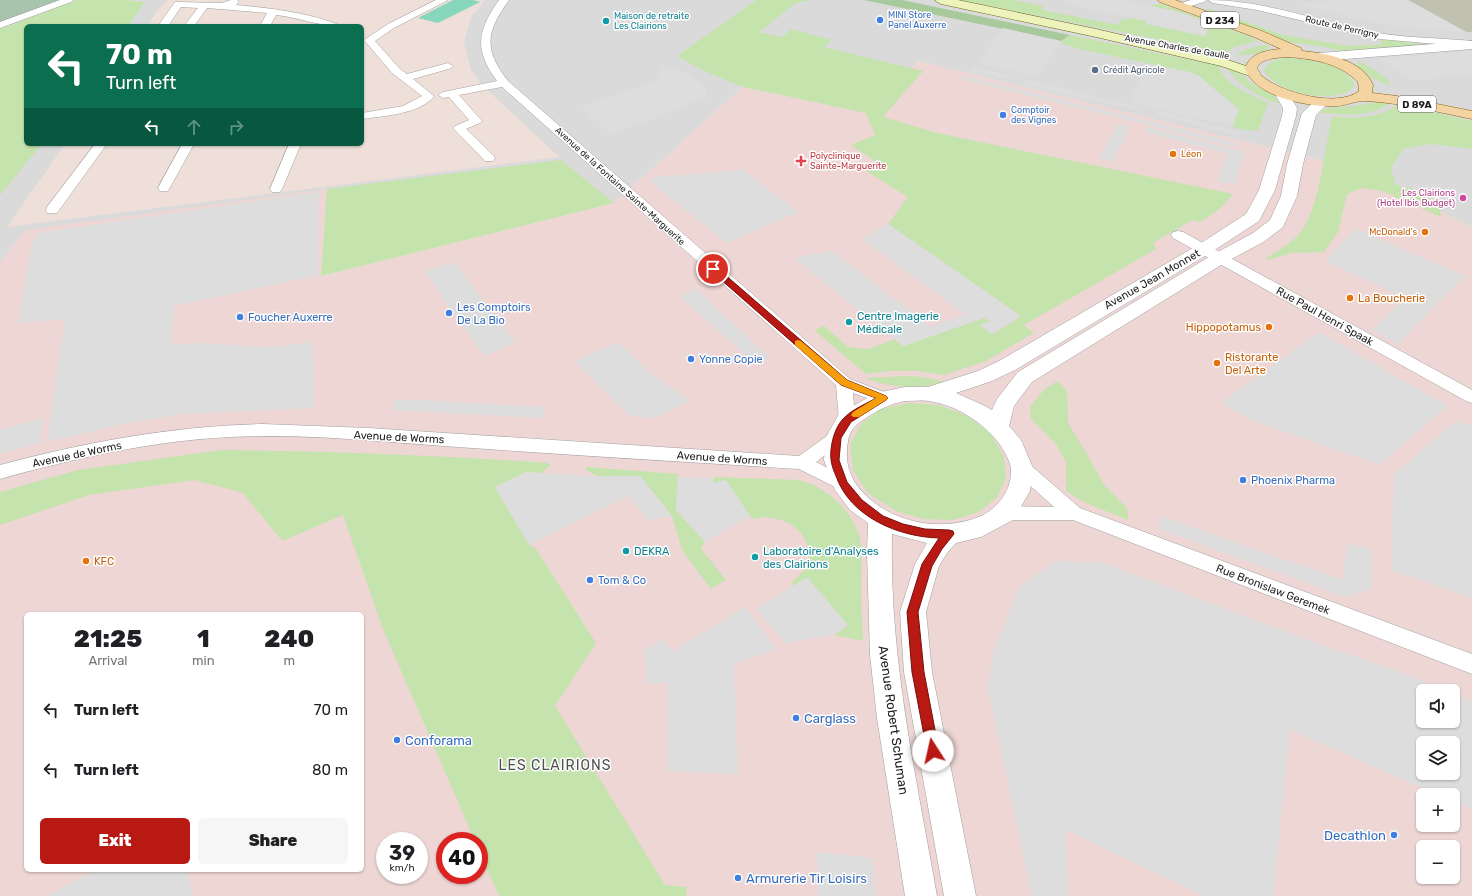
<!DOCTYPE html>
<html lang="en">
<head>
<meta charset="utf-8">
<style>
	body { margin:0; font-family:Rubik,sans-serif; background:#f6f6f6; color:#202124; height:100vh; display:flex; flex-direction:column; font-size:15px; white-space:nowrap }
	* { box-sizing:border-box; margin:0 }
	p { font-size:13px; color:#757577 }
	.icon { flex:none; width:22px; height:22px; fill:none; stroke:currentColor; stroke-width:2; stroke-linecap:round; stroke-linejoin:round }
	.map { position:relative; flex:1; overflow:hidden }
	.side { position:absolute; left:24px; top:612px; width:340px; height:260px; display:flex; flex-direction:column; background:#fff; border-radius:6px; box-shadow:0 1px 3px #0004 }
	.side>* { flex:none }
	.banner { position:absolute; left:24px; top:24px; width:340px; height:122px; border-radius:6px; box-shadow:0 1px 3px #0004; background:#0b6e4f; color:#fff; overflow:hidden }
	.fabs { position:absolute; left:1416px; top:684px; display:grid; gap:8px }
	.fabs a { display:grid; place-items:center; width:44px; height:44px; border-radius:6px; background:#fff; box-shadow:0 1px 3px #0004; font-size:20px }
	.speed { position:absolute; left:376px; top:832px; display:flex; gap:8px; font-size:20px; font-weight:700; text-align:center }
	.speed>* { display:grid; place-content:center; width:52px; height:52px; border-radius:50%; background:#fff; box-shadow:0 1px 3px #0004; line-height:1 }
	.speed small { font-size:10px; font-weight:400 }
	.speed .limit { border:6px solid #d22; background:#fff; color:#111 }
	.pin { position:absolute; display:grid; place-items:center; width:34px; height:34px; color:#fff; margin:-17px; border:2px solid #fff; border-radius:50%; box-shadow:0 1px 4px #0007 }
	.me { position:absolute; width:44px; margin:-22px; rotate:350deg; stroke-linejoin:round; filter:drop-shadow(0 0 3px #0008) }
	.turn { display:flex; align-items:center; gap:14px; height:84px; padding:0 16px; font-size:18px }
	.turn .icon { width:52px; height:52px; stroke-width:2.5 }
	.turn b { display:block; font-size:28px; line-height:34px }
	.lanes { display:flex; align-items:center; height:38px; padding:0 16px; background:#0003; justify-content:center; gap:20px; direction:ltr }
	.lanes .off { opacity:.35 }
	.eta { display:flex; justify-content:space-evenly; align-items:center; height:68px; text-align:center }
	.eta b { font-size:24px; font-weight:800; line-height:28px }
	.primary-button { display:flex; gap:8px; margin-top:auto; padding:8px 16px }
	.primary-button a { flex:1; height:46px; border-radius:6px; background:#b81912; color:#fff; font-size:16px; font-weight:800; line-height:46px; text-align:center }
	.primary-button a+a { background:#f6f6f6; color:#202124 }
	ul { padding:0; list-style:none }
	li { display:flex; align-items:center; gap:12px; height:60px; padding:0 16px }
	li div { flex:1 }
	li b { display:block; font-size:15px }
	li em { font-style:normal }
	.map>svg:first-child { display:block }
	.residential { fill:#dbdada; fill-rule:evenodd }
	.commercial { fill:#edd6d4; fill-rule:evenodd }
	.military { fill:#eedfd8 }
	.construction { fill:#c0c1b0 }
	.grass { fill:#c5e3ad }
	.forest { fill:#a7c99c }
	.cemetery { fill:#a7c4ac }
	.pitch { fill:#88d6bb }
	.parking { fill:#ddd; fill-rule:evenodd }
	.lines { fill:none; stroke-linecap:round; stroke-linejoin:round }
	.minor-casing { stroke:#a1a1a1; stroke-width:1 }
	.tertiary-casing { stroke:#a1a1a1; stroke-width:1 }
	.secondary-casing { stroke:#5b690e; stroke-width:1 }
	.primary-casing { stroke:#89650d; stroke-width:1 }
	.minor { fill:#fff; fill-rule:evenodd }
	.tertiary { fill:#fff; fill-rule:evenodd }
	.secondary { fill:#eef3bb; fill-rule:evenodd }
	.primary { fill:#f3d4a2; fill-rule:evenodd }
	.route { fill:#b81912; stroke:#78100c }
	.slow { fill:#f59e0b }
	.shop-dot { fill:#3f7fe0; stroke:#fff; stroke-width:1.5 }
	.culture-dot { fill:#0f9aa8; stroke:#fff; stroke-width:1.5 }
	.service-dot { fill:#5c6f8a; stroke:#fff; stroke-width:1.5 }
	.food-dot { fill:#e8710a; stroke:#fff; stroke-width:1.5 }
	.health-dot { fill:#e0444e; stroke:#fff; stroke-width:1.5 }
	.hotel-dot { fill:#d1479c; stroke:#fff; stroke-width:1.5 }
	.labels { text-anchor:middle; stroke-width:3; stroke-linejoin:round; paint-order:stroke }
	.far-shop-label { font-size:9px; fill:#366cbe; stroke:#fff; text-anchor:start }
	.far-culture-label { font-size:9px; fill:#0d838f; stroke:#fff; text-anchor:start }
	.far-street-label { font-size:9px; fill:#1d1d1d; stroke:#fff }
	.far-service-label { font-size:9px; fill:#4e5e75; stroke:#fff; text-anchor:start }
	.far-food-label { font-size:9px; fill:#c56008; stroke:#fff; text-anchor:start }
	.far-health-label { font-size:9px; fill:#be3a42; stroke:#fff; text-anchor:start }
	.far-hotel-label { font-size:9px; fill:#b23c85; stroke:#fff; text-anchor:end }
	.shield { fill:#fff; stroke:#616161; stroke-width:1 }
	.shield-label { font-size:10px; font-weight:bold; fill:#1d1d1d }
	.street-label { font-size:11px; fill:#1d1d1d; stroke:#fff }
	.food-label { font-size:11px; fill:#c56008; stroke:#fff; text-anchor:start }
	.shop-label { font-size:11px; fill:#366cbe; stroke:#fff; text-anchor:start }
	.culture-label { font-size:11px; fill:#0d838f; stroke:#fff; text-anchor:start }
	.near-shop-label { font-size:13px; fill:#366cbe; stroke:#fff; text-anchor:start }
	.near-street-label { font-size:13px; fill:#1d1d1d; stroke:#fff }
	.near-neighbourhood-label { font-size:14px; letter-spacing:1px; fill:#505050; stroke:#fff }
</style>
</head>
<body>
<div class="map">
<svg width="1472" height="896" viewBox="0 0 1472 896">
	<rect width="100%" height="100%" fill="#edeae4"/>
	<path class="residential" d="M0 0H1472V227L1340 165 919 61 866 113 743 87 614 203 26 230 0 263ZM26 26H362V144H26Z"/>
	<path class="commercial" d="M919 61 1341 165 1472 227V896H0V263L26 230 327 189 321 276 614 203 743 87 866 113ZM26 614H362V870H26ZM1423 691H1453V721H1423ZM1423 743H1453V773H1423ZM1423 795H1453V825H1423ZM385 841H419V875H385ZM445 841H479V875H445ZM1423 847H1453V877H1423Z"/>
	<path class="military" d="M168 0H485L471 17 464 42 471 70 482 85 559 157 7 227 65 144H362V26H147L159 9Z"/>
	<path class="construction" d="M1408 0H1472V32H1466Z"/>
	<g class="grass">
		<path d="M77 0H125L145 2 128 26H26V144H42L0 195V29Z"/>
		<path d="M756 0H811L796 3 759 32 781 37 792 29 832 40 824 47 923 71 883 117 937 133 1233 194C1223 207 1214 214 1200 222L1193 220 1153 243 1156 249 1024 325 1034 333 986 361 944 375 918 371H890L866 374 814 330 824 326 848 347 869 349 895 339 903 346 984 318 991 321 981 325 993 334 1021 316 888 224 908 197 863 169 876 162 851 145 875 135 866 113 743 87 704 71 677 56Z"/>
		<path d="M960 0H1013L1043 6 1042 10 1113 24H1118L1121 20 1132 18 1148 21 1147 24 1205 36 1211 24 1175 11 1147 5 1162 4 1245 35 1258 41 1234 47 1226 53Z"/>
		<path d="M1205 7 1283 35 1349 46 1382 44 1380 38 1419 44 1418 46 1346 52 1325 47 1289 42 1213 13Z"/>
		<path d="M1070 35 1219 66C1224 85 1251 95 1268 103L1258 131 1251 129 1250 131 1232 127 1239 109 1199 76 1189 72 1079 49 1060 43Z"/>
		<path d="M1267 44 1268 49C1258 55 1247 55 1235 55L1247 49Z"/>
		<path d="M1285 58C1308 59 1341 62 1354 83L1353 88C1334 105 1275 93 1264 70 1268 61 1276 60 1285 58Z"/>
		<path d="M1359 61 1385 77 1391 86 1374 79 1358 67 1357 64Z"/>
		<path d="M1226 67 1244 76 1254 85 1272 94 1281 104C1259 97 1239 87 1226 67Z"/>
		<path d="M1378 102 1390 103C1370 118 1340 115 1317 112L1329 108 1354 106Z"/>
		<path d="M1398 104 1472 121V149L1431 144 1403 149 1391 168 1395 184 1406 189 1410 187 1439 204 1441 217 1382 191 1362 188 1347 194 1338 232 1324 252 1292 253 1268 260 1265 259C1277 251 1291 244 1300 233 1320 208 1324 149 1332 117 1353 118 1380 119 1398 104Z"/>
		<path d="M561 160 614 203 321 276 327 189Z"/>
		<path d="M908 376 923 377 946 382C925 389 886 388 866 378Z"/>
		<path d="M1057 381 1067 391 1068 423 1091 461 1104 485 1127 508 1128 520 1086 503 1066 491V462L1056 444 1031 419 1030 407 1044 390Z"/>
		<path d="M909 403 939 405 968 416 991 434 1004 457 1006 478 997 497 979 512 953 520 924 519 896 511 868 493 853 470 850 445 861 424 881 409Z"/>
		<path d="M222 450C330 451 439 455 547 463L550 465 542 473 526 472 495 487 529 545 536 549 596 643 555 706 665 885 687 887 686 896H499L479 851V841H475L383 629 343 515 282 541 243 493 195 480 89 495 0 525V492L78 470Z"/>
		<path d="M586 467 678 474 676 510 705 542 701 549 726 580 711 589 682 550 672 516 640 476H597L586 470Z"/>
		<path d="M714 477 799 480 814 485 830 495 843 507 853 521 859 534 862 550 861 593 863 641 834 635 847 626 807 578 794 586 791 584C796 578 805 571 807 565 818 533 780 511 752 519L726 480 713 483Z"/>
	</g>
	<path class="forest" d="M864 0H902L1070 35 1061 41Z"/>
	<path class="cemetery" d="M0 0H59L0 22Z"/>
	<path class="pitch" d="M453 0H473L480 2 438 23 418 18Z"/>
	<g class="parking">
		<path d="M1066 0H1123L1175 11 1211 24 1205 36 1146 24 1147 21 1063 4Z"/>
		<path d="M1337 0H1408L1466 32 1417 29 1376 23 1295 4Z"/>
		<path d="M1003 28 1061 41 1038 77 978 63Z"/>
		<path d="M1472 51V73L1413 81 1379 59Z"/>
		<path d="M1149 64 1190 72 1199 76 1239 110 1233 124 1214 122 1129 102Z"/>
		<path d="M663 66 688 74 706 87 707 100 698 99 674 111 611 134 581 107 655 81Z"/>
		<path d="M973 67 1012 76 1008 80 970 71Z"/>
		<path d="M964 76 1235 142V147L1165 129 961 79Z"/>
		<path d="M1027 79 1137 106 1135 110 1024 84Z"/>
		<path d="M1156 110 1240 132 1239 136 1155 115Z"/>
		<path d="M1118 124 1130 127 1113 162 1099 158Z"/>
		<path d="M1148 127 1244 152 1234 184 1217 182 1228 154 1145 132Z"/>
		<path d="M743 170 798 212 727 243 649 181 655 177Z"/>
		<path d="M319 192 318 275 174 306 171 345 205 343 259 347 285 346 309 342 313 348 314 408 183 414 117 425 47 442 65 319 19 323 31 247 37 233Z"/>
		<path d="M888 224 1021 316 992 334 980 325 990 321 984 318 903 346 795 259 801 256 832 251 931 327 965 314 862 239Z"/>
		<path d="M1356 229 1465 276 1398 344 1372 330 1405 298 1325 261Z"/>
		<path d="M454 262 515 343 484 356 425 272Z"/>
		<path d="M696 289 770 358 756 364 680 297Z"/>
		<path d="M1319 332 1447 406 1380 465 1254 421 1221 403Z"/>
		<path d="M619 342 650 373 690 401 655 418 630 416 575 361Z"/>
		<path d="M396 399H397L546 407 542 418 391 410Z"/>
		<path d="M43 418 40 443 0 454V430Z"/>
		<path d="M1456 421 1472 426V598L1391 570 1394 475Z"/>
		<path d="M526 472 592 476H640L672 516 648 520 629 496 529 545 495 487Z"/>
		<path d="M678 477 713 479V483L726 480 750 516 705 542 676 510Z"/>
		<path d="M1160 516 1343 580 1347 543 1371 549 1372 589 1345 597 1159 529Z"/>
		<path d="M1055 561 1103 563 1297 636 1402 673 1447 691H1423V721H1453V693L1472 701V809L1453 801V795H1439L1290 730 1273 896H1204L1066 830 1067 896H1032L988 689 993 652 1020 586ZM1423 743H1453V773H1423Z"/>
		<path d="M807 577 848 625 834 635 785 643 756 609Z"/>
		<path d="M745 607 777 649 734 664 738 774 667 771V683H647L645 650 663 639 673 651Z"/>
		<path d="M817 852 873 858 875 896H818Z"/>
		<path d="M95 870H187L193 896H47Z"/>
	</g>
	<g class="lines">
		<defs>
			<g id="minor">
				<path d="M60 0H73L71 2 0 28V22Z"/>
				<path d="M231 0H237L239 2 236 5C270 8 304 12 337 24L339 26C318 26 297 17 276 15L270 26H260L267 13 207 8 194 26H184L198 8 181 7 168 26H158L175 2 222 3Z"/>
				<path d="M436 0H448L394 28 375 41 400 69 407 74 448 63 453 66 452 68 413 79 434 96C421 114 383 116 362 119V113L403 106 422 96 392 73 364 40 388 24Z"/>
				<path d="M499 0H509C486 32 483 49 508 81L850 379 889 394 891 398 889 402 883 404 853 393 855 420 853 424 847 426 841 424 839 420 836 385 502 87 459 95 482 121 480 123 466 129 493 155 495 158 493 161H485L455 130 453 128 455 126 469 120 449 97 443 98 438 95 443 92 497 81C474 50 477 31 499 0Z"/>
				<path d="M1191 0H1206L1204 2 1181 9 1176 6 1178 4Z"/>
				<path d="M1208 0C1267 0 1321 23 1378 33 1408 38 1442 38 1472 41V47L1379 39 1257 10 1213 3Z"/>
				<path d="M95 144H107L57 213H47L46 210 47 207Z"/>
				<path d="M182 144H194L168 191H160L158 188Z"/>
				<path d="M289 144H301L282 189 280 192H272L270 189Z"/>
				<path d="M1178 231 1183 232 1472 390V403L1466 401 1173 238 1171 235 1173 232Z"/>
				<path d="M263 424 369 428 799 456 831 433 837 431 843 433 845 437 843 441 816 462 849 479 852 484 849 489 843 491 799 469C690 462 581 456 472 448 392 443 311 433 230 437 152 441 75 458 0 479V465C86 442 173 426 263 424Z"/>
				<path d="M1022 461 1028 463 1080 508 1472 654V674L1073 520H1005L999 518 996 513 999 508 1005 506 1054 507 1016 473 1013 468 1016 463Z"/>
			</g>
			<g id="tertiary">
				<path d="M1472 41V49L1320 61 1315 60 1313 57 1315 54 1320 53Z"/>
				<path d="M1281 88 1286 89 1297 108 1296 116 1275 190 1259 221 1210 253 1015 370 992 381 956 393 985 406 992 410 997 399 1018 372 1214 254 1253 233 1270 220 1281 196 1287 164 1302 113 1317 99 1322 98 1327 99 1329 102 1316 115 1303 164 1297 196 1283 227 1265 241 1226 262 1032 382 1014 406 1009 426 1021 440 1033 468 1030 491 1013 520 981 537 956 543 947 553 939 566 926 612 932 672 976 896H944L904 672 900 612 915 564 927 543 892 534C889 657 916 776 937 896H905L877 718 870 655 867 552 868 523 850 510 835 490 824 460 826 437 839 414 876 393 905 387H928L978 371 1001 360 1198 245 1246 214 1259 190 1282 116 1283 108 1274 92 1276 89ZM905 401C913 401 921 400 929 401 956 405 981 421 998 442 1003 449 1010 460 1011 469 1012 489 1000 506 983 515 942 534 888 523 859 488 851 478 846 465 847 452 848 431 852 427 869 416 882 408 890 404 905 401Z"/>
			</g>
			<path id="secondary" d="M935 0H958L1096 29 1225 59 1258 70 1260 73 1258 76 1253 77 1221 66 1096 37 941 4 937 2Z"/>
			<path id="primary" d="M1158 0H1175L1262 31 1301 48 1302 51C1326 53 1363 60 1373 85L1372 93 1397 96 1472 111V119C1437 112 1402 103 1366 101 1357 100 1346 106 1336 106 1309 107 1255 98 1245 68 1250 53 1267 50 1281 49L1254 37 1160 2ZM1288 57C1314 59 1339 63 1358 82L1359 91C1338 108 1281 93 1262 76 1245 60 1279 57 1288 57Z"/>
		</defs>
		<use href="#minor" class="minor-casing"/>
		<use href="#tertiary" class="tertiary-casing"/>
		<use href="#secondary" class="secondary-casing"/>
		<use href="#primary" class="primary-casing"/>
		<use href="#minor" class="minor"/>
		<use href="#tertiary" class="tertiary"/>
		<use href="#secondary" class="secondary"/>
		<use href="#primary" class="primary"/>
	</g>
	<path class="route" d="M711 267H716L847 380 886 396 888 398 886 400 851 422 841 438 839 460 847 482 862 500 883 516 903 524 925 529 949 530 953 531 954 534 942 549 932 566 918 612 924 672 939 751 938 755 933 757 929 755 927 751 912 672 907 612 922 564 939 538C899 537 850 517 836 476 832 467 830 460 831 450 832 439 836 425 845 417 853 409 866 404 876 398L841 385 711 271Z"/>
	<path class="slow" d="M798 340 801 341 847 380 886 396 888 398 886 400 859 417H853L851 415 853 412 876 398 841 385 795 345V341Z"/>
	<g class="shop-dot">
		<circle cx="880" cy="20" r="4"/>
		<circle cx="1003" cy="115" r="4"/>
		<circle cx="449" cy="313" r="4"/>
		<circle cx="240" cy="317" r="4"/>
		<circle cx="691" cy="359" r="4"/>
		<circle cx="1243" cy="480" r="4"/>
		<circle cx="590" cy="580" r="4"/>
		<circle cx="796" cy="718" r="4"/>
		<circle cx="397" cy="740" r="4"/>
		<circle cx="1394" cy="835" r="4"/>
		<circle cx="738" cy="878" r="4"/>
	</g>
	<g class="culture-dot">
		<circle cx="606" cy="21" r="4"/>
		<circle cx="849" cy="322" r="4"/>
		<circle cx="626" cy="551" r="4"/>
		<circle cx="755" cy="557" r="4"/>
	</g>
	<circle class="service-dot" cx="1095" cy="70" r="4"/>
	<g class="food-dot">
		<circle cx="1173" cy="154" r="4"/>
		<circle cx="1425" cy="232" r="4"/>
		<circle cx="1350" cy="298" r="4"/>
		<circle cx="1269" cy="327" r="4"/>
		<circle cx="1217" cy="363" r="4"/>
		<circle cx="86" cy="561" r="4"/>
	</g>
	<path class="health-dot" d="M799 155h4v4h4v4h-4v4h-4v-4h-4v-4h4z"/>
	<circle class="hotel-dot" cx="1463" cy="198" r="4"/>
	<g class="labels">
		<g class="far-shop-label">
			<text x="888" y="18">MINI Store<tspan x="888" dy="10">Panel Auxerre</tspan></text>
			<text x="1011" y="113">Comptoir<tspan x="1011" dy="10">des Vignes</tspan></text>
		</g>
		<g class="far-culture-label">
			<text x="614" y="19">Maison de retraite<tspan x="614" dy="10">Les Clairions</tspan></text>
		</g>
		<g class="far-street-label">
			<text transform="translate(1342 27) rotate(13)" y="3">Route de Perrigny</text>
			<text transform="translate(1177 47) rotate(10)" y="3">Avenue Charles de Gaulle</text>
			<text transform="translate(620 186) rotate(42)" y="3">Avenue de la Fontaine Sainte-Marguerite</text>
		</g>
		<g class="far-service-label">
			<text x="1103" y="73">Crédit Agricole</text>
		</g>
		<g class="far-food-label">
			<text x="1181" y="157">Léon</text>
			<text x="1417" y="235" text-anchor="end">McDonald's</text>
		</g>
		<g class="far-health-label">
			<text x="810" y="159">Polyclinique<tspan x="810" dy="10">Sainte-Marguerite</tspan></text>
		</g>
		<g class="far-hotel-label">
			<text x="1455" y="196">Les Clairions<tspan x="1455" dy="10">(Hotel Ibis Budget)</tspan></text>
		</g>
		<g class="shield">
			<rect x="1201" y="12" width="38" height="16" rx="3"/>
			<rect x="1398" y="96" width="38" height="16" rx="3"/>
		</g>
		<g class="shield-label">
			<text x="1220" y="24">D 234</text>
			<text x="1417" y="108">D 89A</text>
		</g>
		<g class="street-label">
			<text transform="translate(1152 279) rotate(-30)" y="4">Avenue Jean Monnet</text>
			<text transform="translate(1325 316) rotate(29)" y="4">Rue Paul Henri Spaak</text>
			<text transform="translate(399 437) rotate(3)" y="4">Avenue de Worms</text>
			<text transform="translate(77 454) rotate(-12)" y="4">Avenue de Worms</text>
			<text transform="translate(722 458) rotate(4)" y="4">Avenue de Worms</text>
			<text transform="translate(1273 589) rotate(21)" y="4">Rue Bronislaw Geremek</text>
		</g>
		<g class="food-label">
			<text x="1358" y="302">La Boucherie</text>
			<text x="1261" y="331" text-anchor="end">Hippopotamus</text>
			<text x="1225" y="361">Ristorante<tspan x="1225" dy="13">Del Arte</tspan></text>
			<text x="94" y="565">KFC</text>
		</g>
		<g class="shop-label">
			<text x="457" y="311">Les Comptoirs<tspan x="457" dy="13">De La Bio</tspan></text>
			<text x="248" y="321">Foucher Auxerre</text>
			<text x="699" y="363">Yonne Copie</text>
			<text x="1251" y="484">Phoenix Pharma</text>
			<text x="598" y="584">Tom &amp; Co</text>
		</g>
		<g class="culture-label">
			<text x="857" y="320">Centre Imagerie<tspan x="857" dy="13">Médicale</tspan></text>
			<text x="634" y="555">DEKRA</text>
			<text x="763" y="555">Laboratoire d'Analyses<tspan x="763" dy="13">des Clairions</tspan></text>
		</g>
		<g class="near-shop-label">
			<text x="804" y="723">Carglass</text>
			<text x="405" y="745">Conforama</text>
			<text x="1386" y="840" text-anchor="end">Decathlon</text>
			<text x="746" y="883">Armurerie Tir Loisirs</text>
		</g>
		<g class="near-street-label">
			<text transform="translate(894 720) rotate(82)" y="5">Avenue Robert Schuman</text>
		</g>
		<g class="near-neighbourhood-label">
			<text x="555" y="770">LES CLAIRIONS</text>
		</g>
	</g>
</svg>
<div class="fabs">
<a><svg class="icon" aria-label="sound" viewBox="0 0 24 24"><path d="M4 9h4l5-4v14l-5-4H4zM17 9q2 3 0 6"/></svg></a>
<a><svg class="icon" aria-label="layers" viewBox="0 0 24 24"><path d="M12 4l9 5-9 5-9-5zM3 14l9 5 9-5"/></svg></a>
<a>+</a>
<a>−</a>
</div>
<div class="speed"><div>39<small>km/h</small></div><div class="limit">40</div></div>
<div class="pin" style="left:713px;top:269px;background:#d93025"><svg class="icon" aria-label="arrive" viewBox="0 0 24 24"><path d="M6 21V4h12l-3 4 3 4H6"/></svg></div>
<svg class="me" style="left:933px;top:751px" viewBox="-20 -20 40 40"><circle r="19" fill="#fff"/><path d="M0-13L10 11 0 6-10 11z" fill="#b81912"/></svg>
<div class="banner">
<div class="turn"><svg class="icon" aria-label="left" viewBox="0 0 24 24"><path d="M17 20v-9H6M10 6l-5 5 5 5"/></svg><div><b>70 m</b>Turn left</div></div>
<div class="lanes"><svg class="icon" aria-label="left" viewBox="0 0 24 24"><path d="M17 20v-9H6M10 6l-5 5 5 5"/></svg><svg class="icon off" aria-label="ahead" viewBox="0 0 24 24"><path d="M12 20V5M6 11l6-6 6 6"/></svg><svg class="icon off" aria-label="right" viewBox="0 0 24 24"><path d="M7 20v-9h11M14 6l5 5-5 5"/></svg></div>
</div>
<section class="side">
<div class="eta">
<div><b>21:25</b><p>Arrival</p></div>
<div><b>1</b><p>min</p></div>
<div><b>240</b><p>m</p></div>
</div>
<ul>
<li><svg class="icon" aria-label="left" viewBox="0 0 24 24"><path d="M17 20v-9H6M10 6l-5 5 5 5"/></svg><div><b>Turn left</b></div><em>70 m</em></li>
<li><svg class="icon" aria-label="left" viewBox="0 0 24 24"><path d="M17 20v-9H6M10 6l-5 5 5 5"/></svg><div><b>Turn left</b></div><em>80 m</em></li>
</ul>
<div class="primary-button"><a>Exit</a><a>Share</a></div>
</section>
</div>
</body>
</html>
